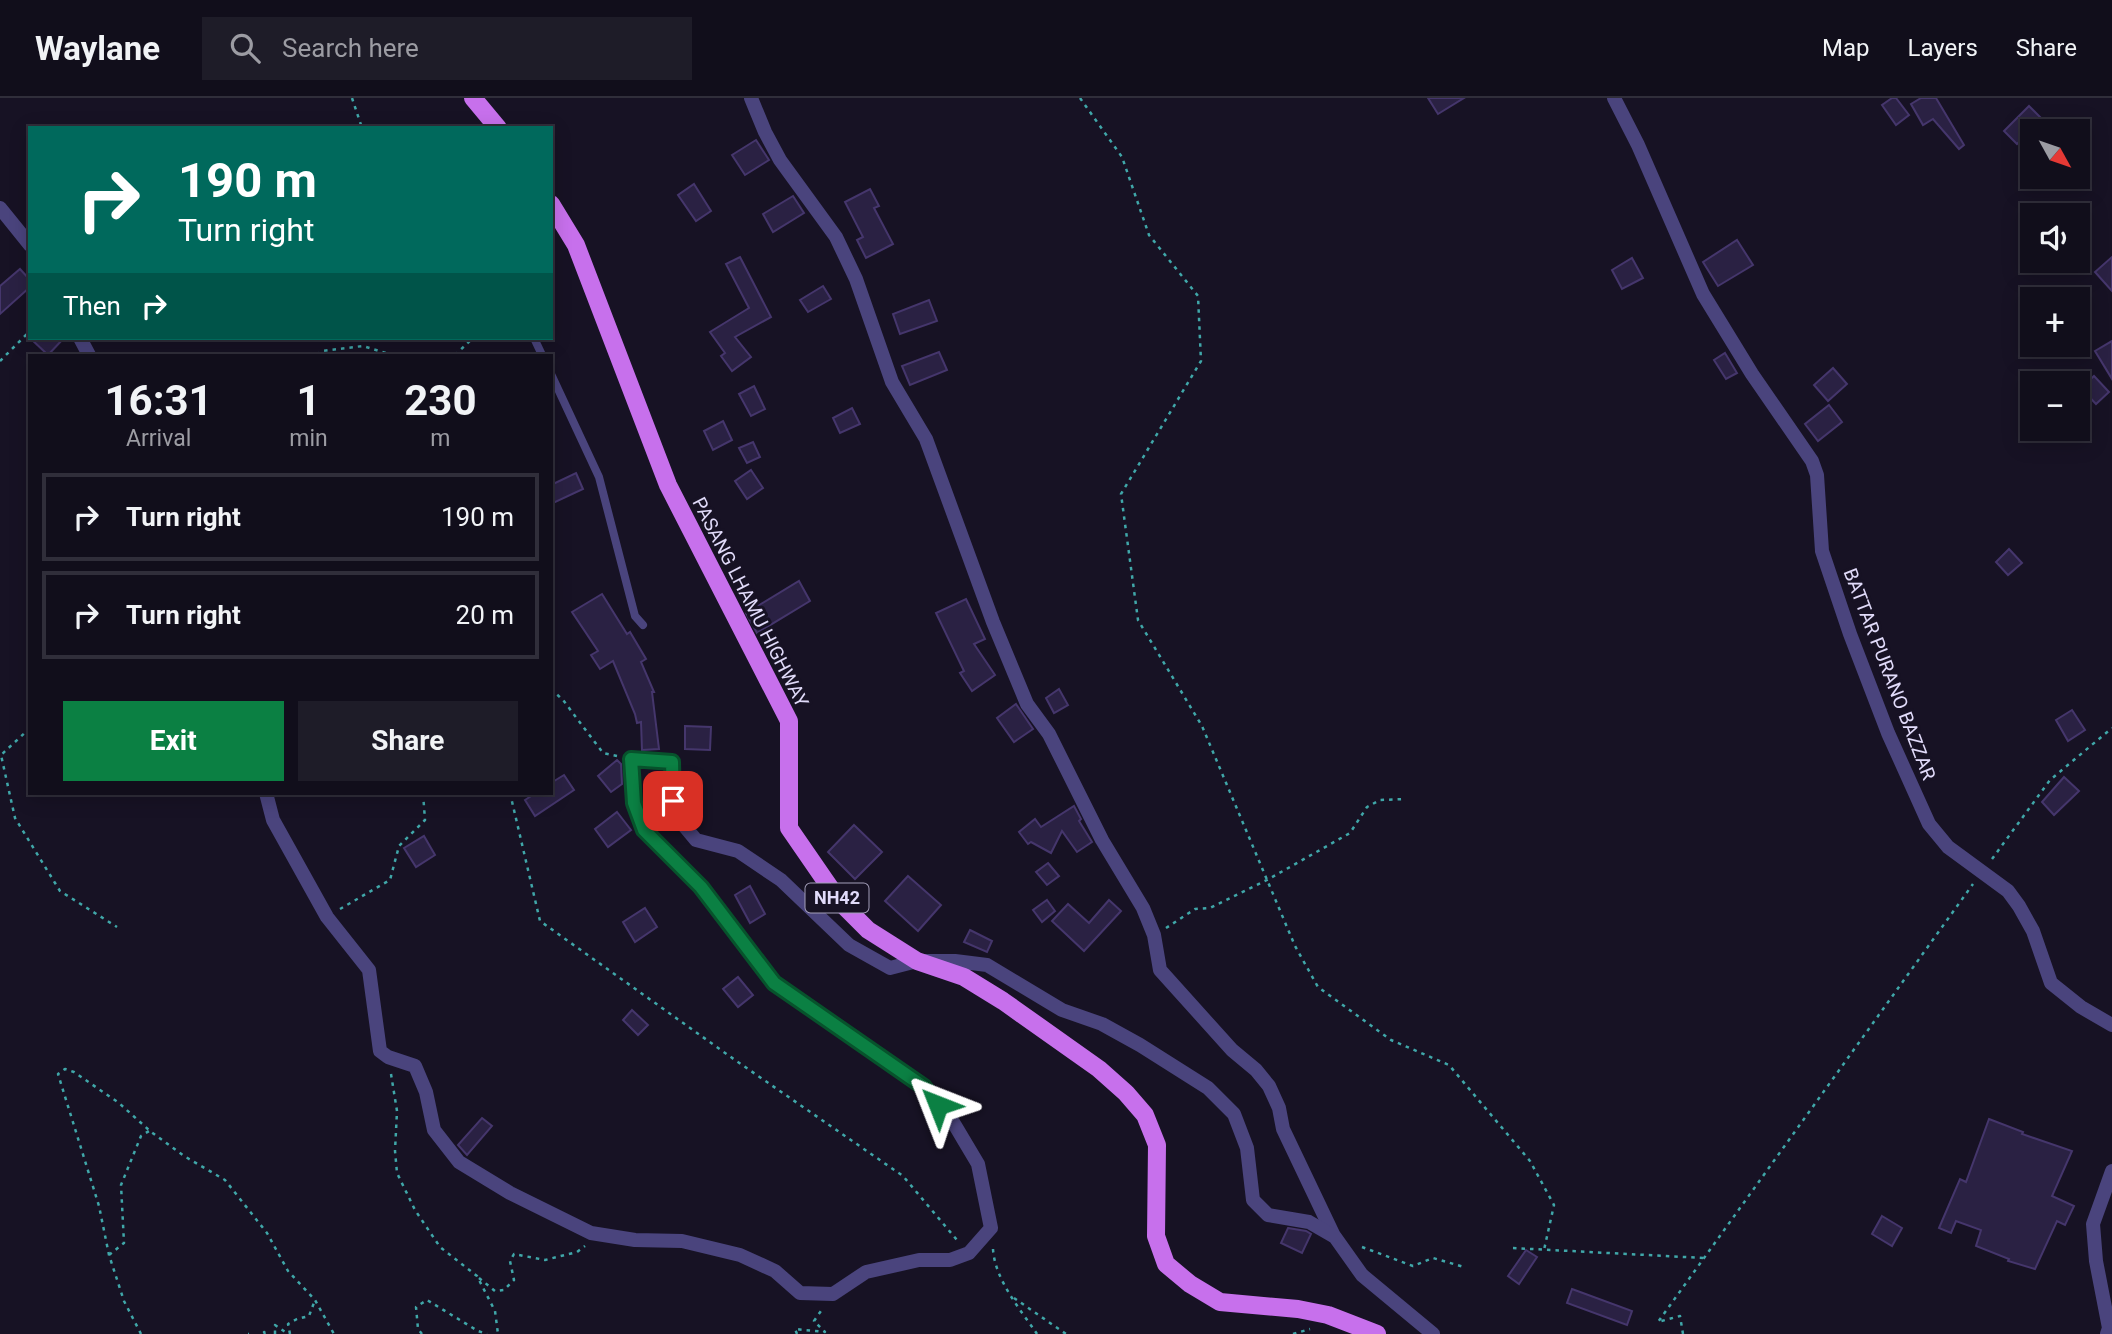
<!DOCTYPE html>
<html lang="en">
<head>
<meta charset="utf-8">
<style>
	body { margin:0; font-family:Roboto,sans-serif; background:#1e1c28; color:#f1f3f6; height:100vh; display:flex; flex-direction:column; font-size:26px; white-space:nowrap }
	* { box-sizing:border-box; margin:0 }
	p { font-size:23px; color:#9c9ca3 }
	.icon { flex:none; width:38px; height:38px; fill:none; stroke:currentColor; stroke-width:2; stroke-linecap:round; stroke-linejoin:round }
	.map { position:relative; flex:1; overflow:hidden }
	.sheet { position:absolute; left:28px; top:256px; width:525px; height:441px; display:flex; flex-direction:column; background:#110e1b; border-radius:0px; box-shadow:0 4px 18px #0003,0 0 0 2px #302e3a }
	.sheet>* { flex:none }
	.hud { position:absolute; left:28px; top:28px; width:525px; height:214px; border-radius:0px; box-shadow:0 4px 18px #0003,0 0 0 2px #302e3a; background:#00695c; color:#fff; overflow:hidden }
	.needle { width:46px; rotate:130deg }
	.controls { position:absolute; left:2020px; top:21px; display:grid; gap:14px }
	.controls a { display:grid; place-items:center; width:70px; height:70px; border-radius:0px; background:#110e1b; box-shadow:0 4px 18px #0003,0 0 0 2px #302e3a; font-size:35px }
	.pin { position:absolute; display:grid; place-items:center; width:60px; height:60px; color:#fff; margin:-30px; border-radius:14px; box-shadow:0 4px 10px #0006 }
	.me { position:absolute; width:77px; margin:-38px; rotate:315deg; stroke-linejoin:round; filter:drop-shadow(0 0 5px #0008) }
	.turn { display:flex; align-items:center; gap:24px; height:147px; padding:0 35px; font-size:32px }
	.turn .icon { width:91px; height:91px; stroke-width:2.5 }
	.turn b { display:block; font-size:49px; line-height:60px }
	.then { display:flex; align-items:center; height:66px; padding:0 35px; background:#0003; gap:14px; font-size:26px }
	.eta { display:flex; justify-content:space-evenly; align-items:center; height:119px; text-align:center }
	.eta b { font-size:42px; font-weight:700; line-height:49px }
	.button { display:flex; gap:14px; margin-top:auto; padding:14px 35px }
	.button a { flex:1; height:80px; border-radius:0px; background:#0b8043; color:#fff; font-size:28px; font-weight:700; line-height:80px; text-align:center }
	.button a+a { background:#1e1c28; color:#f1f3f6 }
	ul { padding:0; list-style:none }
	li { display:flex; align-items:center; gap:21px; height:88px; margin:0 14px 10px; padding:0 21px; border:4px solid #302e3a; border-radius:0px }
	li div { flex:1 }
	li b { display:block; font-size:26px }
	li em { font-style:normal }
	header { display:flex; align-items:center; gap:42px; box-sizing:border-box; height:98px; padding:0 35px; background:#110e1b; border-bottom:2px solid #302e3a }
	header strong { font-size:33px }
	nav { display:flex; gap:38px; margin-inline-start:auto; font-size:24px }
	.search { width:490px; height:63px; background:#1e1c28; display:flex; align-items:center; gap:18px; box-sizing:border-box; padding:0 24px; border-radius:0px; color:#9c9ca3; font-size:26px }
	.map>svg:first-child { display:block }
	.building { fill:#2a2143; stroke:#45366c; stroke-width:2 }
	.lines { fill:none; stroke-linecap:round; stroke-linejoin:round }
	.path { stroke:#40a7a9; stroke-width:2.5; stroke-dasharray:3.5 5; stroke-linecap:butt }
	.service { stroke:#4a447d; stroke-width:8 }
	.minor { stroke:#4a447d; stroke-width:14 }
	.primary { stroke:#c770ec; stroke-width:18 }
	.route-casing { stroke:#07532c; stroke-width:18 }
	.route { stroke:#0b8043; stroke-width:12 }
	.labels { text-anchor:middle; stroke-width:6; stroke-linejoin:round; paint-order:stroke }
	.shield { fill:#171224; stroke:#a49fba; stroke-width:2 }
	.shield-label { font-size:18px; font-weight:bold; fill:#e1dbfa }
	.street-label { font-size:19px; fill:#e1dbfa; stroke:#171224 }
</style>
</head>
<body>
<header>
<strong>Waylane</strong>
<div class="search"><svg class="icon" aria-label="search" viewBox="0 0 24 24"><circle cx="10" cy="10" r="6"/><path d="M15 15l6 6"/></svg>Search here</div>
<nav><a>Map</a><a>Layers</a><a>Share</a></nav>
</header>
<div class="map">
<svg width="2112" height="1236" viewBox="0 0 2112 1236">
	<rect width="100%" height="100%" fill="#171224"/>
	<g class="building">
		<path d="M1428 0H1464L1438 16Z"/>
		<path d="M1892 0H1896L1909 17 1896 27 1882 7Z"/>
		<path d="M1921 0H1936L1964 47 1959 51 1933 21 1923 27 1911 6Z"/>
		<path d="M2029 8 2042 21 2017 46 2004 33Z"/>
		<path d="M756 42 769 62 745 77 732 57Z"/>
		<path d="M694 86 711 113 696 123 678 97Z"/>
		<path d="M870 91 879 108 874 110 893 146 866 160 857 142 863 139 845 104Z"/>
		<path d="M793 98 804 115 773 134 763 116Z"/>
		<path d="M1737 142 1753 167 1718 188 1703 164Z"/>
		<path d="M740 159 771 219 735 239 751 259 732 273 721 258 725 255 710 234 749 210 726 166Z"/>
		<path d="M2112 159V193L2095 174Z"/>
		<path d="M1632 160 1643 180 1622 191 1612 172Z"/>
		<path d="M20 171 30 182V189L0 216V188Z"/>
		<path d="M823 188 831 201 808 214 800 202Z"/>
		<path d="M929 202 937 223 900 236 893 216Z"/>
		<path d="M30 240H64L48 257Z"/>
		<path d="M2112 243V281L2095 253Z"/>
		<path d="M939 254 947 272 910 287 902 268Z"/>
		<path d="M1725 255 1737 275 1726 281 1714 262Z"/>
		<path d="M1833 270 1847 286 1828 303 1814 287Z"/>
		<path d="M2094 278 2109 294 2096 306 2081 290Z"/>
		<path d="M754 288 765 311 751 318 739 296Z"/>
		<path d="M1829 307 1842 324 1818 343 1805 326Z"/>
		<path d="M852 310 860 326 840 335 833 320Z"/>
		<path d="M723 323 732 342 713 352 704 333Z"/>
		<path d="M753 344 760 359 747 365 739 350Z"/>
		<path d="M751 372 763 390 747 401 735 383Z"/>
		<path d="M576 375 583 391 551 406V387Z"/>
		<path d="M2009 451 2022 465 2008 477 1996 464Z"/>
		<path d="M799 483 810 503 757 535 746 515Z"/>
		<path d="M602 496 627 536 630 534 646 561 641 564 654 594H652L659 651 642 652 641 624 637 625 635 616 613 563 600 571 591 557 598 553 572 514Z"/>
		<path d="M966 501 985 541 974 546 995 577 972 593 960 575 964 573 936 515Z"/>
		<path d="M1059 591 1068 607 1054 615 1046 600Z"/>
		<path d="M1016 606 1033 631 1014 644 997 620Z"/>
		<path d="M2072 612 2085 632 2068 643 2056 622Z"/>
		<path d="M685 628 711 629 710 652 685 651Z"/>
		<path d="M617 662 621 666 622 686 611 694 598 678Z"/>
		<path d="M564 677 574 692 535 718 525 702 536 695H551V685Z"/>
		<path d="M2064 679 2079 693 2054 717 2042 704Z"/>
		<path d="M1074 708 1081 721 1079 723 1092 744 1077 754 1062 733 1051 755 1031 744 1028 746 1019 734 1035 721 1041 729Z"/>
		<path d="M617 714 631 732 608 749 595 731Z"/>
		<path d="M854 727 882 754 855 781 828 754Z"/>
		<path d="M424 738 435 757 416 769 404 750Z"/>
		<path d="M1048 765 1059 778 1047 787 1036 774Z"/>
		<path d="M908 778 941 807 918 833 885 803Z"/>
		<path d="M750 788 765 816 750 825 735 797Z"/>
		<path d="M1047 802 1055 813 1042 824 1033 812Z"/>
		<path d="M1109 802 1121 813 1084 853 1052 823 1068 806 1089 825Z"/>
		<path d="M645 810 657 829 635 844 623 824Z"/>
		<path d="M970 832 992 843 987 854 964 844Z"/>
		<path d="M738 879 753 897 738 909 723 891Z"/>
		<path d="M632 912 648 927 638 937 623 922Z"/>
		<path d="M482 1020 492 1028 467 1057 458 1047Z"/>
		<path d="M1989 1021 2023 1034 2022 1036 2072 1053 2052 1098 2074 1108 2065 1127 2057 1123 2035 1171 2008 1163 2009 1161 1976 1148 1981 1132 1956 1123 1951 1135 1939 1130 1960 1081 1966 1084Z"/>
		<path d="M1882 1118 1902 1130 1892 1148 1872 1136Z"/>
		<path d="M1288 1130 1306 1133 1311 1136 1302 1155 1281 1145Z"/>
		<path d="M1526 1152 1537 1159 1519 1186 1508 1178Z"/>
		<path d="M1572 1191 1632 1213 1627 1227 1567 1205Z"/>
	</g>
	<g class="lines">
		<g class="path">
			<path d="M352 0 362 30"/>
			<path d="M1080 0 1122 59 1149 137 1198 198 1201 263 1121 396 1138 522 1202 628 1295 848 1318 889 1391 942 1449 967 1530 1063 1554 1107 1544 1152"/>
			<path d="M317 257 322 253 363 248 392 257"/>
			<path d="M455 257 473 240"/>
			<path d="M0 263 30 233"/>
			<path d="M551 591 563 602 603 655 617 658"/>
			<path d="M30 630 1 657 15 720 60 793 117 829"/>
			<path d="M510 695 540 823 735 962 903 1078 957 1142"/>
			<path d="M1992 761 2050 682 2112 630"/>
			<path d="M340 811 390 782 399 748 425 722 423 695"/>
			<path d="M1166 830 1195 811 1210 810 1267 782 1350 735 1367 709 1380 702 1406 701"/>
			<path d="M391 976 397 1013 395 1053 397 1075 415 1112 440 1149 477 1178 495 1213 498 1236"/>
			<path d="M1362 1149 1413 1168 1433 1160 1464 1169"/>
			<path d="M1513 1150 1704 1160"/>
			<path d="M993 1151C995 1182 1020 1211 1037 1236"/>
			<path d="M109 1157 124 1145 121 1087 141 1038 149 1033"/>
			<path d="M479 1180 495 1193 504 1192 514 1182 510 1163 514 1156 545 1162 577 1154 585 1148"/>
			<path d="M1014 1200 1066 1236"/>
			<path d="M141 1236 124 1203 109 1157 99 1108 58 976 65 971 74 974 119 1005 150 1033 184 1058 225 1082 267 1135 288 1173 315 1202 334 1236"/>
			<path d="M248 1236H249"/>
			<path d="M265 1236 264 1234 270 1236"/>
			<path d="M275 1236V1227L288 1236"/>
			<path d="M290 1236 288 1226 297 1221 309 1218 315 1202"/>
			<path d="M422 1236 418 1231 416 1209 427 1202 478 1233 487 1236"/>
			<path d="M797 1236 795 1231 825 1234 814 1223 823 1210"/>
			<path d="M1293 1236 1310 1231"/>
			<path d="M1683 1236 1680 1218 1658 1224 1973 786"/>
		</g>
		<g class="service">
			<path d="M534 240 542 257"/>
			<path d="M551 276 599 379 635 518 643 527"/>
		</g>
		<g class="minor">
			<path d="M751 0 765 34 780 62 836 139 856 181 892 284 926 341 993 524 1027 606 1049 636 1102 742 1143 810 1154 837 1160 872 1232 952 1256 972 1269 988 1279 1010 1283 1031 1334 1138"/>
			<path d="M1614 0 1638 47 1703 196 1752 276 1812 363 1817 377 1822 453 1850 536 1888 635 1929 726 1948 749 2008 793 2019 808 2033 833 2051 885 2081 909 2112 927"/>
			<path d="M0 110 30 147"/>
			<path d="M80 240 89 257"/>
			<path d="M266 695 273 722 327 819 369 872 380 953 388 959 415 968 426 994 434 1032 459 1064 510 1095 591 1135 635 1142 682 1143 740 1157 775 1173 800 1195 833 1196 866 1174 919 1162H950L969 1155 991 1130 978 1066 953 1024 924 989 774 885 701 789 644 732 633 705 630 661 672 664 673 703 681 724 696 742 738 753 781 782 849 847 890 870 917 863H955L987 867 1062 912 1102 926 1140 947 1208 990 1234 1016 1247 1050 1253 1102 1268 1117 1309 1124 1335 1139 1362 1177 1433 1236"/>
			<path d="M2107 1236 2109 1230 2096 1163 2093 1126 2112 1073"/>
		</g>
		<g class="primary">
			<path d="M473 0 498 30"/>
			<path d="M551 106 576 147 668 387 789 623V730L840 804 868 832 917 863 964 879 1003 903 1099 971 1126 995 1145 1017 1157 1047 1156 1138 1166 1166 1190 1186 1220 1204 1298 1211 1328 1217 1377 1236"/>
		</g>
	</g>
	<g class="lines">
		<defs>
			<path id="route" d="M673 703 672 664 631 661 634 705 644 732 701 789 774 885 924 989 938 1007"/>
		</defs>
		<use href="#route" class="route-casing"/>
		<use href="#route" class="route"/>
	</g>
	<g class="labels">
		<rect class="shield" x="805.5" y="785.5" width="63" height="29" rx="5"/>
		<g class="shield-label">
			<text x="837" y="806">NH42</text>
		</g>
		<g class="street-label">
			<text transform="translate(751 504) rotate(63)" y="7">PASANG LHAMU HIGHWAY</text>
			<text transform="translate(1890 576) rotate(69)" y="7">BATTAR PURANO BAZZAR</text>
		</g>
	</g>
</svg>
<div class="controls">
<a><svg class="needle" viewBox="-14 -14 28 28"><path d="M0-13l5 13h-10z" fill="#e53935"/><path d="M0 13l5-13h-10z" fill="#9c9ca3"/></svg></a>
<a><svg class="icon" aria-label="sound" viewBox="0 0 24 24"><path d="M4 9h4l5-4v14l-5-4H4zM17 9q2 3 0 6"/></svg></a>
<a>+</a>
<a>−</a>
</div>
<div class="pin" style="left:673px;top:703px;background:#d93025"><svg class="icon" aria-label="arrive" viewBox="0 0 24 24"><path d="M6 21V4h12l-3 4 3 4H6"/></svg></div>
<svg class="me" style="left:938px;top:1007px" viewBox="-20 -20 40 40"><path d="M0-17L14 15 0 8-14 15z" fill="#0b8043" stroke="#fff" stroke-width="4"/></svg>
<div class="hud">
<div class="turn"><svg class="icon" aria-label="right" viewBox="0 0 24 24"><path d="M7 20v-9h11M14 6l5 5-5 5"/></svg><div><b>190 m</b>Turn right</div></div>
<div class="then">Then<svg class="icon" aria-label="right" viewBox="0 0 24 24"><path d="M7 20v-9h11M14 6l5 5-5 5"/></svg></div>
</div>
<section class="sheet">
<div class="eta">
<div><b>16:31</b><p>Arrival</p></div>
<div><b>1</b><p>min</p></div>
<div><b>230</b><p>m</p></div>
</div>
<ul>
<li><svg class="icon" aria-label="right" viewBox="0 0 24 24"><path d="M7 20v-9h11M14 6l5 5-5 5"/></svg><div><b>Turn right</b></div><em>190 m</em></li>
<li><svg class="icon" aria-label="right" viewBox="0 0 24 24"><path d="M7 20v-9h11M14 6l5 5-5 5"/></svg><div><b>Turn right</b></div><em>20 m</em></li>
</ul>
<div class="button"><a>Exit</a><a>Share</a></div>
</section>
</div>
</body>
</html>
